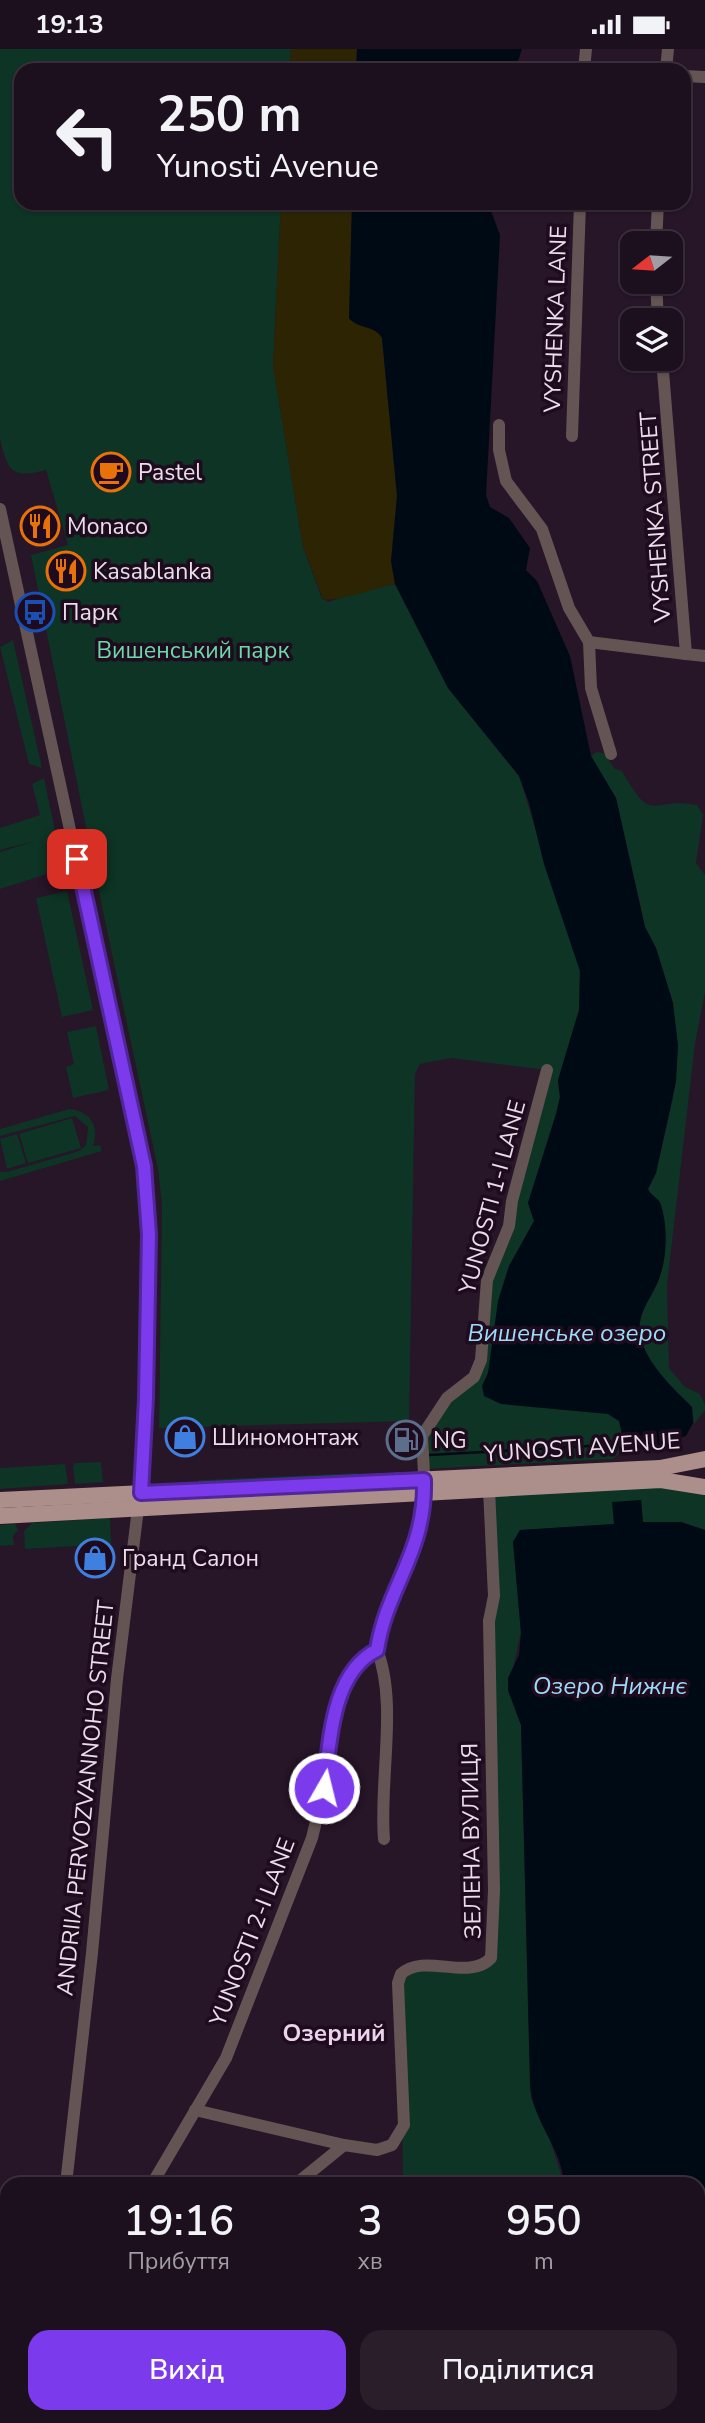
<!DOCTYPE html>
<html lang="uk">
<head>
<meta charset="utf-8">
<style>
	body { margin:0; font-family:"Nunito Sans",sans-serif; background:#2a1e2b; color:#f1f3f6; height:100vh; display:flex; flex-direction:column; font-size:26px; white-space:nowrap }
	* { box-sizing:border-box; margin:0 }
	p { font-size:23px; color:#a09da4 }
	.icon { flex:none; width:38px; height:38px; fill:none; stroke:currentColor; stroke-width:2; stroke-linecap:round; stroke-linejoin:round }
	.map { position:relative; flex:1; overflow:hidden }
	.panel { position:absolute; left:0px; top:2128px; width:705px; height:247px; display:flex; flex-direction:column; background:#1d101e; border-radius:21px 21px 0 0; box-shadow:0 2px 5px #0004,0 0 0 2px #3b303c }
	.panel>* { flex:none }
	.top-card { position:absolute; left:14px; top:14px; width:677px; height:147px; border-radius:21px; box-shadow:0 2px 5px #0004,0 0 0 2px #3b303c; background:#1d101e; color:#f1f3f6; overflow:hidden }
	.needle { width:46px; rotate:253deg }
	.tools { position:absolute; left:620px; top:182px; display:grid; gap:14px }
	.tools a { display:grid; place-items:center; width:63px; height:63px; border-radius:14px; background:#1d101e; box-shadow:0 2px 5px #0004,0 0 0 2px #3b303c; font-size:35px }
	.pin { position:absolute; display:grid; place-items:center; width:60px; height:60px; color:#fff; margin:-30px; border-radius:14px; box-shadow:0 4px 10px #0006 }
	.me { position:absolute; width:77px; margin:-38px; rotate:8deg; stroke-linejoin:round; filter:drop-shadow(0 0 5px #0008) }
	.turn { display:flex; align-items:center; gap:24px; height:147px; padding:0 28px; font-size:32px }
	.turn .icon { width:91px; height:91px; stroke-width:2.5 }
	.turn b { display:block; font-size:49px; line-height:60px }
	.eta { display:flex; justify-content:space-evenly; align-items:center; height:119px; text-align:center }
	.eta b { font-size:42px; font-weight:600; line-height:49px }
	.primary-button { display:flex; gap:14px; margin-top:auto; padding:14px 28px }
	.primary-button a { flex:1; height:80px; border-radius:21px; background:#7c3aed; color:#fff; font-size:28px; font-weight:600; line-height:80px; text-align:center }
	.primary-button a+a { background:#2a1e2b; color:#f1f3f6 }
	.status { display:flex; justify-content:space-between; align-items:center; height:49px; padding:0 35px; background:#1d101e; direction:ltr }
	.status svg { height:19px; fill:currentColor }
	.map>svg:first-child { display:block }
	.green { fill:#0d3424 }
	.sand { fill:#2c2403 }
	.water { fill:#000a14 }
	.lines { fill:none; stroke-linecap:round; stroke-linejoin:round }
	.stream { stroke:#000a14; stroke-width:2.5 }
	.minor { stroke:#645554; stroke-width:12 }
	.major { stroke:#ac8e8b; stroke-width:16 }
	.route-casing { stroke:#51269a; stroke-width:18 }
	.route { stroke:#7c3aed; stroke-width:12 }
	.labels { text-anchor:middle; stroke-width:7; stroke-linejoin:round; paint-order:stroke }
	.street-label { font-size:23px; fill:#eadeea; stroke:#1e0c1e }
	.poi-label { font-size:23px; fill:#eadeea; stroke:#1e0c1e; text-anchor:start }
	.park-label { font-size:23px; fill:#6cd9a8; stroke:#1e0c1e }
	.water-label { font-size:24px; font-style:italic; fill:#9edbf8; stroke:#1e0c1e }
	.neighbourhood-label { font-size:24px; font-weight:bold; fill:#ecd3ec; stroke:#1e0c1e }
</style>
</head>
<body>
<div class="status"><b>19:13</b><svg viewBox="0 0 49 12"><path d="M0 12V9h3v3zM5 12V6h3v6zM10 12V3h3v9zM15 12V0h3v12zM26 1h20v11H26zM47 4h2v5h-2z"/></svg></div>
<div class="map">
<svg width="705" height="2374" viewBox="0 0 705 2374">
	<rect width="100%" height="100%" fill="#271528"/>
	<g class="green">
		<path d="M0 0H291L290 21H21V154H281L273 317 303 498 322 550 329 553 362 541 395 535 448 639 519 727 580 922 579 961 558 1031 560 1048 556 1065 528 1154 534 1172 530 1179 608 1365 619 1372 639 1373 658 1396 654 1399 623 1401 613 1410 423 1420 422 1387 474 1328 486 1241 502 1192 546 1021 451 1009 420 1015 415 1025 409 1372 159 1379 162 1156 158 1120 105 872 31 506 68 496 46 421C12 430 8 423 0 390Z"/>
		<path d="M13 591 42 719 29 715 0 598Z"/>
		<path d="M596 703 604 704 615 720 622 722C654 778 649 747 697 756L703 766 696 814 705 826V943L695 995 667 1236 669 1319 685 1338 700 1345 705 1356V1361L694 1375 692 1358C673 1339 645 1314 640 1285 637 1263 652 1249 659 1230 667 1208 668 1179 661 1156 659 1149 651 1147 648 1140L656 1124 673 1049V954L656 899 645 878 616 749 591 707Z"/>
		<path d="M44 729 63 820 0 840V803L35 792 0 801V779L40 766 32 735Z"/>
		<path d="M67 842 93 961 62 968 36 849Z"/>
		<path d="M96 977 109 1041 73 1049 66 1018 74 1015 67 983Z"/>
		<path d="M69 1060C90 1062 100 1077 93 1097L100 1096 102 1102 0 1132V1123H7L79 1102 86 1096 88 1078 75 1067 0 1087V1080Z"/>
		<path d="M72 1069 81 1099 28 1114 19 1085Z"/>
		<path d="M17 1085 26 1114 7 1120 0 1090Z"/>
		<path d="M101 1413 103 1433 75 1435 73 1417 75 1414Z"/>
		<path d="M65 1415 68 1435 0 1440V1419Z"/>
		<path d="M358 1424 337 1435 199 1441V1431Z"/>
		<path d="M654 1438 695 1442 705 1446V1481L681 1473H643L641 1451 614 1475 520 1481 513 1493 521 1583 508 1641 521 1676 531 2049 548 2085 564 2135H399L403 2133 401 1925 408 1919 477 1918 491 1909 489 1447Z"/>
		<path d="M110 1469 111 1495 25 1500 24 1482 32 1474Z"/>
		<path d="M15 1475 18 1481 13 1487 14 1496 0 1497V1476Z"/>
		<path d="M248 2368H412L413 2374H247Z"/>
	</g>
	<g class="sand">
		<path d="M291 0H357L356 21H290Z"/>
		<path d="M281 154H352L349 269C358 280 375 276 382 289L397 447 391 512 395 535C380 538 332 554 323 550L303 498 273 317Z"/>
	</g>
	<g class="water">
		<path d="M357 0H522L515 21H356Z"/>
		<path d="M352 154H488L500 186 486 446 490 458 509 469 530 499 526 521 537 532 570 607 591 707 616 749 645 878 656 899 673 954 678 996 676 1033 656 1124 648 1140C651 1147 659 1149 661 1156 668 1179 667 1208 659 1230 652 1249 637 1263 640 1285 645 1314 673 1339 692 1358L693 1374 686 1387 658 1396 625 1398 619 1372 608 1365 501 1355 484 1347 482 1337 488 1324 498 1252 509 1217 534 1172 528 1154 556 1065 560 1048 558 1031 579 961 580 922 544 815 529 754 519 727 448 639 395 535 391 512 397 447 382 289C375 276 357 280 349 269Z"/>
		<path d="M641 1451 643 1473H681L705 1481V2374H413L412 2368H698V2135H564C562 2099 532 2071 530 2036L521 1676 508 1641V1629L519 1606 521 1584 513 1493 520 1481 614 1475 612 1453Z"/>
	</g>
	<g class="lines">
		<path class="stream" d="M429 1406 625 1395"/>
		<g class="minor">
			<path d="M584 21 586 0"/>
			<path d="M666 21 668 0"/>
			<path d="M684 27 705 28"/>
			<path d="M656 194 658 154"/>
			<path d="M656 233 658 271"/>
			<path d="M662 310 686 605 705 607"/>
			<path d="M499 376V401L506 432 542 480 569 559 589 593 686 605"/>
			<path d="M572 387 580 154"/>
			<path d="M0 460 137 1088 149 1157 143 1419 117 1630 92 1904 66 2135"/>
			<path d="M589 593 591 639 611 705"/>
			<path d="M377 1601C398 1653 379 1732 384 1790"/>
			<path d="M195 2061 344 2096 377 2101 392 2096 404 2076 398 1934 401 1925C425 1903 468 1933 491 1909L494 1841 489 1572 494 1547 489 1440"/>
			<path d="M152 2135 226 2009 312 1789 324 1739 331 1684 344 1637 352 1620 361 1609 377 1601 382 1572 408 1519 422 1478 425 1443 422 1387 447 1349 474 1328 481 1311 487 1231 509 1177 512 1152 547 1021"/>
			<path d="M296 2135 344 2096"/>
			<path d="M34 2374 35 2368"/>
			<path d="M194 2374 195 2368"/>
		</g>
		<g class="major">
			<path d="M0 1451 660 1419 705 1410"/>
			<path d="M0 1467 661 1431 705 1438"/>
		</g>
	</g>
	<g class="lines">
		<defs>
			<path id="route" d="M77 810 144 1117 149 1185 146 1349 141 1444 424 1431C426 1504 387 1537 377 1601 331 1624 330 1694 324 1739"/>
		</defs>
		<use href="#route" class="route-casing"/>
		<use href="#route" class="route"/>
	</g>
	<defs>
		<symbol id="cafe-ring" viewBox="-11 -11 22 22"><circle r="9.5" fill="#1e0c1e" stroke="#e8710a" stroke-width="1.5"/><path d="M-5.5-4.5H6V0H3Q3 3.5 0 3.5H-2.5Q-5.5 3.5-5.5 0ZM3-3.2v2h1.7v-2ZM-6 4.5H4V6H-6Z" fill="#e8710a"/></symbol>
		<symbol id="restaurant-ring" viewBox="-11 -11 22 22"><circle r="9.5" fill="#1e0c1e" stroke="#e8710a" stroke-width="1.5"/><path d="M-5-6h1v4h1v-4h1v4h1v-4h1v5L-1.5 .5V6h-2V.5L-5-1ZM5-6V6H3V1.5H1.5Q1.5-4 5-6Z" fill="#e8710a"/></symbol>
		<symbol id="bus-ring" viewBox="-11 -11 22 22"><circle r="9.5" fill="#1e0c1e" stroke="#1a4fb4" stroke-width="1.5"/><path d="M-5-6H5V4H4V6H2V4H-2V6H-4V4H-5ZM-3.5-4V0h7V-4ZM-3.5 1.2v1.5H-2V1.2ZM2 1.2v1.5H3.5V1.2Z" fill="#1a4fb4"/></symbol>
		<symbol id="shop-ring" viewBox="-11 -11 22 22"><circle r="9.5" fill="#1e0c1e" stroke="#3f7fe0" stroke-width="1.5"/><path d="M-5-2.5h2.3a2.7 3.5 0 0 1 5.4 0H5L5.5 6h-11ZM-1.5-2.5h3a1.5 2.3 0 0 0-3 0Z" fill="#3f7fe0"/></symbol>
		<symbol id="fuel-ring" viewBox="-11 -11 22 22"><circle r="9.5" fill="#1e0c1e" stroke="#5c6f8a" stroke-width="1.5"/><path d="M-5.5-6h7V0h2V4h1.3V-2.5L3-4.5l.8-.8L6-3V5H2.5V1h-1V6h-7ZM-4.2-4.7v3.2H.2V-4.7Z" fill="#5c6f8a"/></symbol>
	</defs>
	<g fill-rule="evenodd">
		<use href="#cafe-ring" x="89" y="401" width="44" height="44"/>
		<use href="#restaurant-ring" x="18" y="455" width="44" height="44"/>
		<use href="#restaurant-ring" x="44" y="500" width="44" height="44"/>
		<use href="#bus-ring" x="13" y="541" width="44" height="44"/>
		<use href="#shop-ring" x="163" y="1366" width="44" height="44"/>
		<use href="#fuel-ring" x="384" y="1369" width="44" height="44"/>
		<use href="#shop-ring" x="73" y="1487" width="44" height="44"/>
	</g>
	<g class="labels">
		<g class="street-label">
			<text transform="translate(555 270) rotate(-88)" y="8">VYSHENKA LANE</text>
			<text transform="translate(655 468) rotate(-94)" y="8">VYSHENKA STREET</text>
			<text transform="translate(492 1148) rotate(-75)" y="8">YUNOSTI 1-I LANE</text>
			<text transform="translate(582 1398) rotate(-4)" y="8">YUNOSTI AVENUE</text>
			<text transform="translate(85 1749) rotate(-84)" y="8">ANDRIIA PERVOZVANNOHO STREET</text>
			<text transform="translate(471 1792) rotate(-91)" y="8">ЗЕЛЕНА ВУЛИЦЯ</text>
			<text transform="translate(252 1883) rotate(-69)" y="8">YUNOSTI 2-I LANE</text>
		</g>
		<g class="poi-label">
			<text x="138" y="431">Pastel</text>
			<text x="67" y="485">Monaco</text>
			<text x="93" y="530">Kasablanka</text>
			<text x="62" y="571">Парк</text>
			<text x="212" y="1396">Шиномонтаж</text>
			<text x="433" y="1399">NG</text>
			<text x="122" y="1517">Гранд Салон</text>
		</g>
		<g class="park-label">
			<text x="193" y="609">Вишенський парк</text>
		</g>
		<g class="water-label">
			<text x="567" y="1292">Вишенське озеро</text>
			<text x="610" y="1645">Озеро Нижнє</text>
		</g>
		<g class="neighbourhood-label">
			<text x="334" y="1992">Озерний</text>
		</g>
	</g>
</svg>
<div class="tools">
<a><svg class="needle" viewBox="-14 -14 28 28"><path d="M0-13l5 13h-10z" fill="#e53935"/><path d="M0 13l5-13h-10z" fill="#a09da4"/></svg></a>
<a><svg class="icon" aria-label="layers" viewBox="0 0 24 24"><path d="M12 4l9 5-9 5-9-5zM3 14l9 5 9-5"/></svg></a>
</div>
<div class="pin" style="left:77px;top:810px;background:#d93025"><svg class="icon" aria-label="arrive" viewBox="0 0 24 24"><path d="M6 21V4h12l-3 4 3 4H6"/></svg></div>
<svg class="me" style="left:324px;top:1739px" viewBox="-20 -20 40 40"><circle r="17" fill="#7c3aed" stroke="#fff" stroke-width="3"/><path d="M0-11L8 9 0 5-8 9z" fill="#fff"/></svg>
<div class="top-card">
<div class="turn"><svg class="icon" aria-label="left" viewBox="0 0 24 24"><path d="M17 20v-9H6M10 6l-5 5 5 5"/></svg><div><b>250 m</b>Yunosti Avenue</div></div>
</div>
<section class="panel">
<div class="eta">
<div><b>19:16</b><p>Прибуття</p></div>
<div><b>3</b><p>хв</p></div>
<div><b>950</b><p>m</p></div>
</div>
<div class="primary-button"><a>Вихід</a><a>Поділитися</a></div>
</section>
</div>
</body>
</html>
